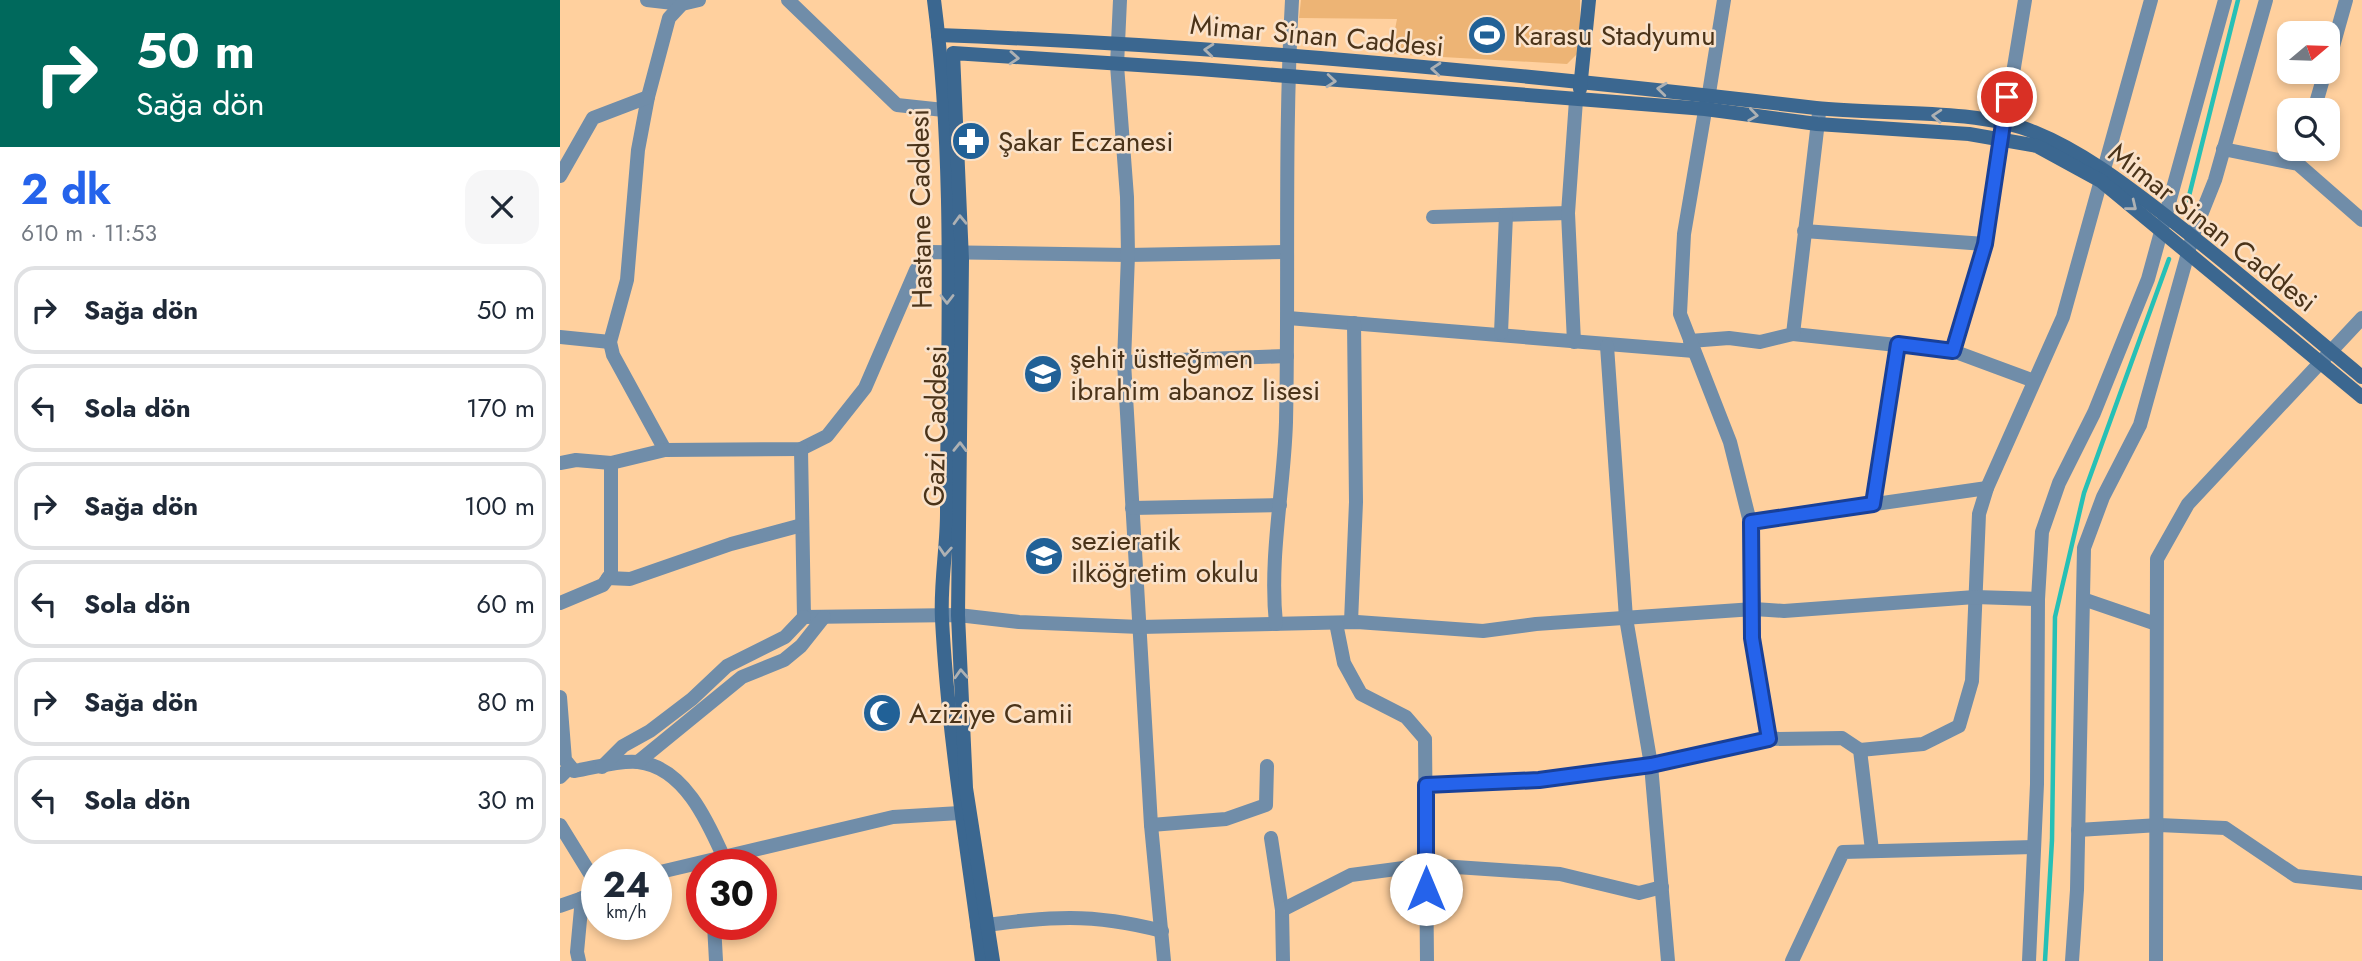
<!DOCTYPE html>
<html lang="tr">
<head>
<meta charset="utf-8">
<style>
	body { margin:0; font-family:Jost,sans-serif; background:#f6f6f7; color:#1f2937; height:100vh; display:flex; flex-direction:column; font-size:26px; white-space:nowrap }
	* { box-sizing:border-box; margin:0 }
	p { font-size:23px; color:#747a83 }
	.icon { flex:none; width:38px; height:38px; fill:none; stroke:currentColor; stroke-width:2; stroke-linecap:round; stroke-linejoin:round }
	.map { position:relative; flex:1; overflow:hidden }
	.sheet { display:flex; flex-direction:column; background:#fff; width:560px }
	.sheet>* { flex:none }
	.guide { background:#00695c; color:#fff; overflow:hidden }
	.needle { width:46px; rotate:71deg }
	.fabs { position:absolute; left:1717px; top:21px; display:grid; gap:14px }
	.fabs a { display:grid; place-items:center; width:63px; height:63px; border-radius:14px; background:#fff; box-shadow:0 4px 10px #0003; font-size:35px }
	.speed { position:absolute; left:21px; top:849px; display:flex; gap:14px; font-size:35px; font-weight:700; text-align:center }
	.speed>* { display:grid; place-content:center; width:91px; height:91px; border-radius:50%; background:#fff; box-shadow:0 4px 10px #0003; line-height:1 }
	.speed small { font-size:18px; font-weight:400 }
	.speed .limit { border:10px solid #d22; background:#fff; color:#111 }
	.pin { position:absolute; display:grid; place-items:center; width:60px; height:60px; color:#fff; margin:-30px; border:4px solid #fff; border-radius:50%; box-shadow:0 2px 7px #0007 }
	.me { position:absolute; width:77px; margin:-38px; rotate:0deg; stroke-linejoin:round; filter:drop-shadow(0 0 5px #0008) }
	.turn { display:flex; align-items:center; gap:24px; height:147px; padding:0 21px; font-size:32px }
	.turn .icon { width:91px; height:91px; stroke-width:2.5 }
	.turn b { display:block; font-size:49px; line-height:60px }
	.round { display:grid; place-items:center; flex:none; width:74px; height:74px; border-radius:21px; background:#f6f6f7 }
	.summary { display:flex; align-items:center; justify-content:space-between; height:119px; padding:0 21px }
	h1 { font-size:42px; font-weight:700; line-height:52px; color:#2563eb }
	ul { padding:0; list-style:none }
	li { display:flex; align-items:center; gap:21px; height:88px; margin:0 14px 10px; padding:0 7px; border:4px solid #e0e1e3; border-radius:21px }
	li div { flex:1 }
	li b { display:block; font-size:26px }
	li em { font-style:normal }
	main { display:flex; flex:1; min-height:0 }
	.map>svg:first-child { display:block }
	.green { fill:#edb475 }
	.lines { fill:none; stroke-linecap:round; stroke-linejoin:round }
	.stream { stroke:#26c0b6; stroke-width:4.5 }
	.minor { stroke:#708da9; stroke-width:14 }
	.tertiary { stroke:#708da9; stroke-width:14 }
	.secondary { stroke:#3b6790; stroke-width:14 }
	.oneway { stroke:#aeb1b3 }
	.route-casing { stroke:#184099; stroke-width:18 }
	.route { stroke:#2563eb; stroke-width:12 }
	.labels { text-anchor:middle; stroke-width:5; stroke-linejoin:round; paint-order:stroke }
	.street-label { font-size:28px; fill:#4a3319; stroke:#fae2ca }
	.poi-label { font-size:28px; fill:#4a3319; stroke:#fae2ca; text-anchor:start }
</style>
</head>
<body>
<main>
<section class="sheet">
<div class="guide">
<div class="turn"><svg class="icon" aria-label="right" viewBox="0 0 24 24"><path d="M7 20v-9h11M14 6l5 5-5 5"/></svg><div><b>50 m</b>Sağa dön</div></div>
</div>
<div class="summary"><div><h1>2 dk</h1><p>610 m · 11:53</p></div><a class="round"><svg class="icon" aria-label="close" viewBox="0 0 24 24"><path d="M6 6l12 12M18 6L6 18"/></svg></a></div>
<ul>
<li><svg class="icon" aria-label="right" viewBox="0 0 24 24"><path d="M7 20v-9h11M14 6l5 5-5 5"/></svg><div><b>Sağa dön</b></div><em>50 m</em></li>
<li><svg class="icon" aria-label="left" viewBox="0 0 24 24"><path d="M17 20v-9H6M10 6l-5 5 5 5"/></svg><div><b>Sola dön</b></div><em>170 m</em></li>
<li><svg class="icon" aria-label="right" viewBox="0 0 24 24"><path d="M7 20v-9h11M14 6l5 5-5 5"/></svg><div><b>Sağa dön</b></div><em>100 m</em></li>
<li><svg class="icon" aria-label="left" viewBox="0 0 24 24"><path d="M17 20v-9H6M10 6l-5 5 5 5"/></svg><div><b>Sola dön</b></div><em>60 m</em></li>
<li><svg class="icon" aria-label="right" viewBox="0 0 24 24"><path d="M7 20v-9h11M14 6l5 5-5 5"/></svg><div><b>Sağa dön</b></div><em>80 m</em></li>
<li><svg class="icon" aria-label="left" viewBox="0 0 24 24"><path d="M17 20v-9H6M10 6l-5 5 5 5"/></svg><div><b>Sola dön</b></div><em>30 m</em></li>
</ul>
</section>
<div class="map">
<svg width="1802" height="961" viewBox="0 0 1802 961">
	<rect width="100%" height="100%" fill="#ffd09e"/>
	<path class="green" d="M741 0H1020V51L1007 64 830 54 837 19 739 18Z"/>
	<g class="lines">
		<g class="stream">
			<path d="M1626 208 1678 0"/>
			<path d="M1485 961 1492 840 1495 617 1524 493 1609 259"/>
		</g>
		<g class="minor">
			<path d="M87 0 122 4"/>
			<path d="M139 0 122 4 109 18 88 97 78 150 67 280 50 342 53 355 105 450 241 449 267 436 305 388 356 270 370 252 568 255 725 252"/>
			<path d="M228 0 337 105 393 111"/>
			<path d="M560 0 557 65 567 197 568 255 564 362 591 825 604 961"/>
			<path d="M1768 64 1786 0"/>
			<path d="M1754 110 1765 72"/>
			<path d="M1663 149 1738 164 1802 220"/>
			<path d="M873 217 1008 213"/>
			<path d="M1244 231 1425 244"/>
			<path d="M728 318 1134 351"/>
			<path d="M941 333 946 215"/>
			<path d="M1233 334 1393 351 1474 381"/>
			<path d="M0 337 50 342"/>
			<path d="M1130 341 1169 338 1200 342 1233 334 1259 113"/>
			<path d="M1014 342 1008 213 1016 100"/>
			<path d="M1047 346 1066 618 1091 765 1108 961"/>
			<path d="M1393 351 1425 244 1465 0"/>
			<path d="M564 362 727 356"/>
			<path d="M241 449 244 617 398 615 459 622 580 627 797 622 923 631 976 624 1194 609 1190 522 1170 442 1120 314 1124 234 1147 99"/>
			<path d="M0 463 16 460 51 463 105 450"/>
			<path d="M1313 504 1338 344"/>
			<path d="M572 508 720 505"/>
			<path d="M1190 522 1427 488"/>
			<path d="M48 578 70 579 171 544 242 525"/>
			<path d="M1523 599 1596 624"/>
			<path d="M0 603 43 585 51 574V463"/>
			<path d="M791 622 796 502 794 323"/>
			<path d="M776 623 784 663 801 694 846 717 865 739 867 961"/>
			<path d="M716 624C709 556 724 489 726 422 729 281 724 141 732 0"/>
			<path d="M0 697 5 760 14 771C34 768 59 760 78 762 124 767 148 822 164 858L163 864"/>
			<path d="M1300 750 1363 744 1399 726 1412 681 1419 514 1427 488 1503 317 1591 0"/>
			<path d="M78 762 182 677 224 660 241 646 264 617"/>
			<path d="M42 767 63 746 90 731 132 699 167 666 225 637 244 617"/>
			<path d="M0 777 10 767"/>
			<path d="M866 785 979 780 1091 765 1209 739"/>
			<path d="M0 825 37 885"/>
			<path d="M591 825 666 819 706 805 707 766"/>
			<path d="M1518 830 1599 825 1665 828 1736 876 1802 883"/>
			<path d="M711 838 722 910 723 961"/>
			<path d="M1312 850 1300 750 1282 738 1209 739 1192 638 1194 609 1224 611 1415 597 1478 599"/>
			<path d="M96 873 333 817 400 813"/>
			<path d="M0 906 37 893"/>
			<path d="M722 910 791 875 866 865 1000 874 1079 893 1102 887"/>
			<path d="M154 924 156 961"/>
			<path d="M417 926C490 917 529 912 602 931"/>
			<path d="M19 961 17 952 22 898"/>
			<path d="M1232 961 1283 852 1474 847"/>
			<path d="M1469 961 1477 784 1478 599 1482 532 1499 483 1534 413 1588 279 1665 0"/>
			<path d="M1512 961 1517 890 1524 548 1543 497 1580 425 1633 235 1655 180 1706 0"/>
			<path d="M1596 961 1597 559 1628 504 1802 318"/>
		</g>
		<g class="tertiary">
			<path d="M1149 93 1164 0"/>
			<path d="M0 176 33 118 88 97"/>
		</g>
		<g class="secondary">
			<path d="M374 0C396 169 387 343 387 513 387 548 380 584 382 619 388 734 407 847 422 961"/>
			<path d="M378 35C672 46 965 74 1256 108 1320 115 1417 108 1474 132 1521 151 1563 183 1602 213 1671 265 1735 322 1802 377"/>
			<path d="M1020 89 1029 0"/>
			<path d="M433 961 406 788 398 615 402 260 393 53 639 69 1145 109 1257 124 1409 134 1477 146 1541 181 1802 397"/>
		</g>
	</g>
	<defs><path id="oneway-chevron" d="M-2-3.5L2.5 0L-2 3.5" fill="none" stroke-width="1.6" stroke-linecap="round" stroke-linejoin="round" transform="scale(1.75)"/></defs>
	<g class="oneway">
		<use href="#oneway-chevron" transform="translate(649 50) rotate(-175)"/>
		<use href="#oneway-chevron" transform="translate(454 58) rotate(4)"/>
		<use href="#oneway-chevron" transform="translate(876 69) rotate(-175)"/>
		<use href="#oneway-chevron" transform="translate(771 81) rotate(5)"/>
		<use href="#oneway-chevron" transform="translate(1102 89) rotate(-174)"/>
		<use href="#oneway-chevron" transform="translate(1193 115) rotate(8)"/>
		<use href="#oneway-chevron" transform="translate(1377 116) rotate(-176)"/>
		<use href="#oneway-chevron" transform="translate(1572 206) rotate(39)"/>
		<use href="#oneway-chevron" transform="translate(400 220) rotate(-92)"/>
		<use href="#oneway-chevron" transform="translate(387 299) rotate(90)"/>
		<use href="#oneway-chevron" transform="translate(400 447) rotate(-89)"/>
		<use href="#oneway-chevron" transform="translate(385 551) rotate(94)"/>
		<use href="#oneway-chevron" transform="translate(401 674) rotate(-93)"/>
	</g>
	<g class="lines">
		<defs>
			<path id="route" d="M866 889V785L979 780 1091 765 1209 739 1192 638 1191 522 1313 504 1338 344 1393 351 1425 244 1447 97"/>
		</defs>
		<use href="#route" class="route-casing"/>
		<use href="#route" class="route"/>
	</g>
	<defs>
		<symbol id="stadium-disc" viewBox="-11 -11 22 22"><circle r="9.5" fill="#216197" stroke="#fae2ca"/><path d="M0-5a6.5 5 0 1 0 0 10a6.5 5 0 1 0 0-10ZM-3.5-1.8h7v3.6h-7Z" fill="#fff"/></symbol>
		<symbol id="pharmacy-disc" viewBox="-11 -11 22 22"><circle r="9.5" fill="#216197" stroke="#fae2ca"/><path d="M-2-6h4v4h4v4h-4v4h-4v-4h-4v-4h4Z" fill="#fff"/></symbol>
		<symbol id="school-disc" viewBox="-11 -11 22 22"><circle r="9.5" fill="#216197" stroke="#fae2ca"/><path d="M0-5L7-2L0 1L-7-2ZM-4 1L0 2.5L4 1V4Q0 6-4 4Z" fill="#fff"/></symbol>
		<symbol id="mosque-disc" viewBox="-11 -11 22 22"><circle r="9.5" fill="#216197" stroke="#fae2ca"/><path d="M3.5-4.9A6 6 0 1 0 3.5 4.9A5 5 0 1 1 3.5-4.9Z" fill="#fff"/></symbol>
	</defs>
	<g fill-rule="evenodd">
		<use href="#stadium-disc" x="905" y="13" width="44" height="44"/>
		<use href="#pharmacy-disc" x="389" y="119" width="44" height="44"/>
		<use href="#school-disc" x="461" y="352" width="44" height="44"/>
		<use href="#school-disc" x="462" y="534" width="44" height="44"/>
		<use href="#mosque-disc" x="300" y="691" width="44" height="44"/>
	</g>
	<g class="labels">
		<g class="street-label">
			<text transform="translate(757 35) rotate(5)" y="10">Mimar Sinan Caddesi</text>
			<text transform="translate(360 209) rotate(-91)" y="10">Hastane Caddesi</text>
			<text transform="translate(1653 227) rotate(38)" y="10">Mimar Sinan Caddesi</text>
			<text transform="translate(375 426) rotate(-89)" y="10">Gazi Caddesi</text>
		</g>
		<g class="poi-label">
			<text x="954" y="45">Karasu Stadyumu</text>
			<text x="438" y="151">Şakar Eczanesi</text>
			<text x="510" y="368">şehit üstteğmen<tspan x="510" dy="32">ibrahim abanoz lisesi</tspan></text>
			<text x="511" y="550">sezieratik<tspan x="511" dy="32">ilköğretim okulu</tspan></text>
			<text x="349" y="723">Aziziye Camii</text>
		</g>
	</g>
</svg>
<div class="fabs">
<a><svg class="needle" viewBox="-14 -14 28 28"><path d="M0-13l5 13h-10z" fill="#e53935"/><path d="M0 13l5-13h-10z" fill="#747a83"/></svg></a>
<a><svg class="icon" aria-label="search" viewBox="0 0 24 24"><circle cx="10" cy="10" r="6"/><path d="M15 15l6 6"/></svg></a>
</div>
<div class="speed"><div>24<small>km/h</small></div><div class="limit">30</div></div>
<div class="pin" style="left:1447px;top:97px;background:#d93025"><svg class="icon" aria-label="arrive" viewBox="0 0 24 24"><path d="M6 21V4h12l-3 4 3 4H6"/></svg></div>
<svg class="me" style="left:866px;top:889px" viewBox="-20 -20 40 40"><circle r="19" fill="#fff"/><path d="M0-13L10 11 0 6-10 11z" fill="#2563eb"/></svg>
</div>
</main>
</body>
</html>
